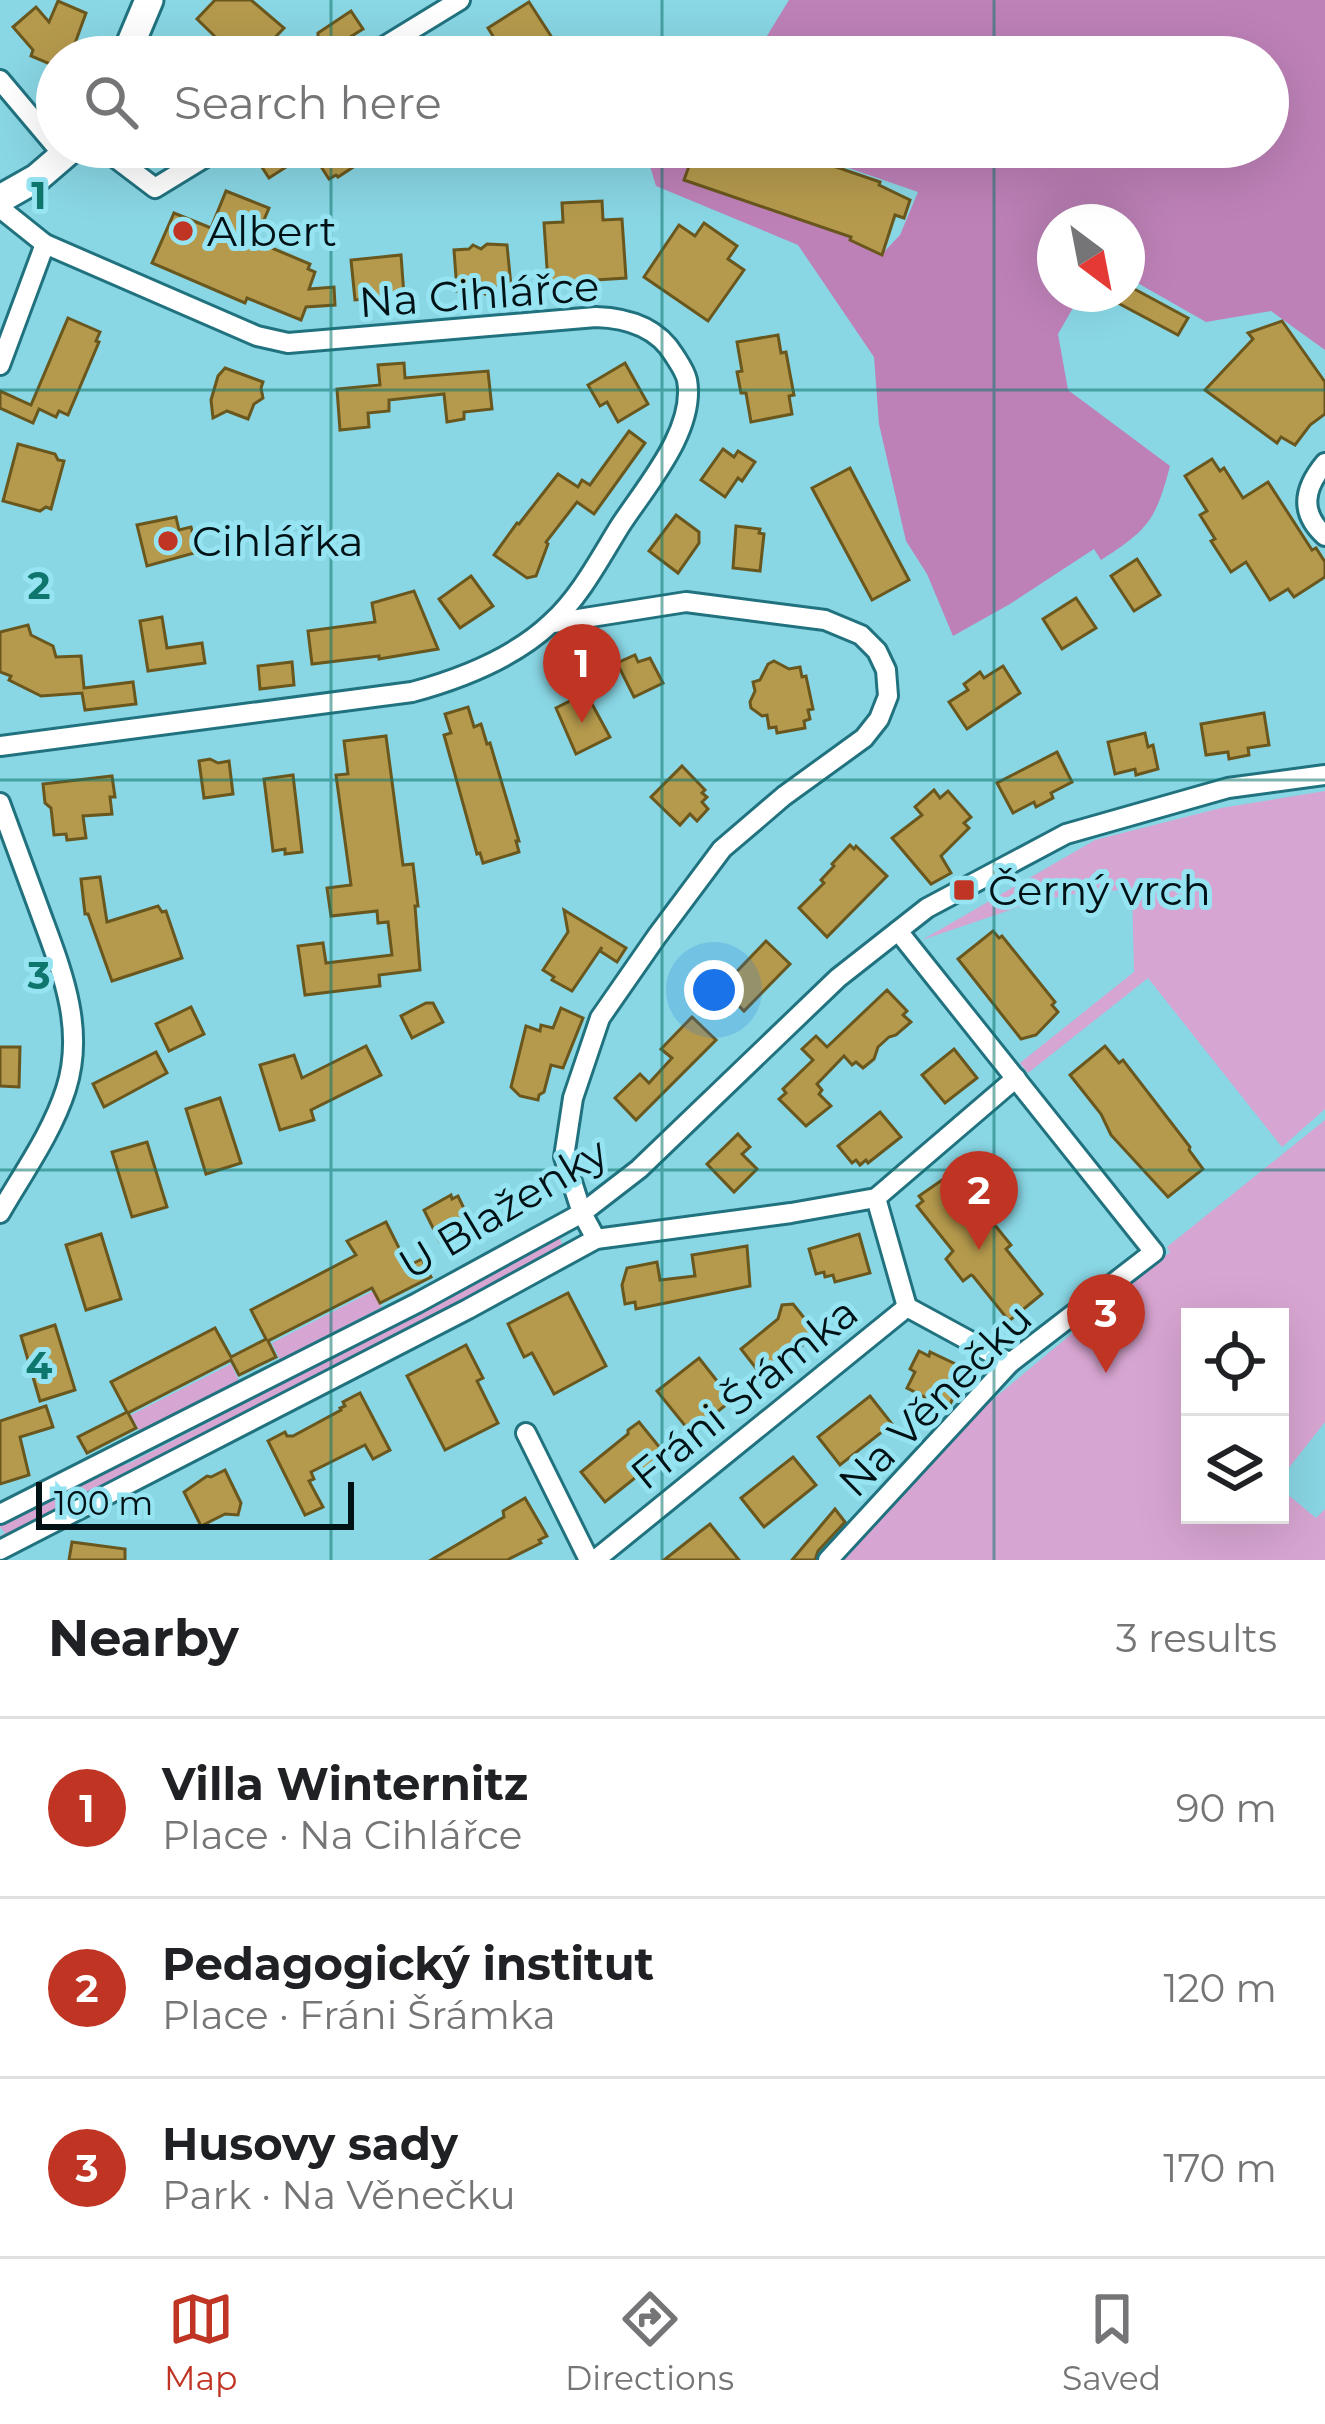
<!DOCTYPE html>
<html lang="en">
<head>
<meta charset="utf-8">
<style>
  body { margin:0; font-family:Montserrat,sans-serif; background:#f2f2f2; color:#202124 }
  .controls { position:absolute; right:36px; bottom:36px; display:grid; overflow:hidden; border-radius:0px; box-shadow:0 12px 48px #0002 }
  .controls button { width:108px; height:108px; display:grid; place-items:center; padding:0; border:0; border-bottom:3px solid #e0e0e0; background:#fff; color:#202124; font:60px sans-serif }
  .compass { position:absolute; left:1037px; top:204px; width:108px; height:108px; border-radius:50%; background:#fff; box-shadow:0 12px 48px #0002; rotate:148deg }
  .scale { position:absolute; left:36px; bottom:30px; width:318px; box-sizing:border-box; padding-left:12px; border:6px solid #001216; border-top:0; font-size:33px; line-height:42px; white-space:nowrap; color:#001216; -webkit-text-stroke:9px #96e3f1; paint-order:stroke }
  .you { position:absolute; left:714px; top:990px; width:42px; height:42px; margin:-30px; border:9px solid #fff; border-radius:50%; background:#1a73e8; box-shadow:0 0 0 18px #1a73e833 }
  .badge { display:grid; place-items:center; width:78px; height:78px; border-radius:50%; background:#c03423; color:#fff; font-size:39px; font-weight:700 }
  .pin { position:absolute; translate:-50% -99px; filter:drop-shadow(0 3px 6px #0008) }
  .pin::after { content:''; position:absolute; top:63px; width:42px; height:36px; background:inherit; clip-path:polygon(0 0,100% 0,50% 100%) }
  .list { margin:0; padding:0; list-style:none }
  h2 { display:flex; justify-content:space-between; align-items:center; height:156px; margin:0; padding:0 48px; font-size:51px }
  h2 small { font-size:39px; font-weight:400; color:#757577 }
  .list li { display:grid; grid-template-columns:78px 1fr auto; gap:36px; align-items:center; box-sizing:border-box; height:180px; padding:0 48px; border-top:3px solid #e0e0e0 }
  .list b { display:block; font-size:45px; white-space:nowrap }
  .list p { margin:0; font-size:39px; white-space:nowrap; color:#757577 }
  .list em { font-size:39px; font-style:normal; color:#757577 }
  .icon { flex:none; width:66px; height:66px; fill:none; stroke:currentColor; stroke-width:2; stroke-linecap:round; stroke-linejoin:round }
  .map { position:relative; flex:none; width:1325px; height:1560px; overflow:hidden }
  .search { position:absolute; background:#fff; box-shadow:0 12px 48px #0002; left:36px; right:36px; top:36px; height:132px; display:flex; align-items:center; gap:30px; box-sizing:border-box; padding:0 42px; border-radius:66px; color:#757577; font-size:45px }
  .sheet { height:696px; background:#fff }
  nav { display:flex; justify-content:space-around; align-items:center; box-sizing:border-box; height:168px; border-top:3px solid #e0e0e0; background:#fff; font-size:33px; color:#757577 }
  nav a { display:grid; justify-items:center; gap:6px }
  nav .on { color:#c03423 }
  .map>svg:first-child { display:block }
  .green { fill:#d7a5d1 }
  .forest { fill:#bd81b7 }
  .building { fill:#b59a4d; stroke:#6a571e; stroke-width:3 }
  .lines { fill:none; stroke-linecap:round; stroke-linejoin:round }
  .street-casing { stroke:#21727f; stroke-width:24 }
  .secondary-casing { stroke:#21727f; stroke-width:33 }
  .street { stroke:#fff; stroke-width:18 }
  .secondary { stroke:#fff; stroke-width:27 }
  .grid { fill:none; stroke:#0f766e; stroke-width:3; stroke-opacity:0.55 }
  .poi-dot { fill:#c03423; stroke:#96e3f1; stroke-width:4.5 }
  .labels { text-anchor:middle; stroke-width:10; stroke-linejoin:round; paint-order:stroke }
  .poi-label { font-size:42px; fill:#001216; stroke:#96e3f1; text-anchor:start }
  .street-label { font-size:42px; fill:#001216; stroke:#96e3f1 }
  .grid-label { font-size:39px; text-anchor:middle; font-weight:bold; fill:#0f766e; stroke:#96e3f1; stroke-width:10; stroke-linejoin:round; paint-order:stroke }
</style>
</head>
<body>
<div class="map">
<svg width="1325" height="1560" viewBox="0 0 1325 1560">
  <rect width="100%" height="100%" fill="#89d6e4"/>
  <g class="green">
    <path d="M1325,791V1109L1282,1147L1148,978L1028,1073L1020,1063L1134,972L1132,889L1074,894L1036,901L922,940L1095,840L1221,808Z"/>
    <path d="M1325,1120V1422L1280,1479V1317H1190V1515H1280V1488L1316,1518L1325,1509V1560H842L980,1410L1170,1252L1167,1247Z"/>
    <path d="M560,1238L563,1248L559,1255L0,1543V1536L5,1533L0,1527V1518L86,1474L128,1464L428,1308L434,1300L552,1239Z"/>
    <path d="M373,1291L382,1307L280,1360L272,1343Z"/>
    <path d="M231,1364L239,1381L140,1432L131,1415Z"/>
  </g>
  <path class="forest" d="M789,0H1325V350L1271,311L1206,322L1127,277V222H1055V294H1081L1058,334L1068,390L1170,466C1156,520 1148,530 1101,560L1094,549L1010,604L953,636L927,574L906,541L879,424L874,357L798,245L656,186L646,153L655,147H697L685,180L851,237L850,241L882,254L900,235L918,192L788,147H1268V57H754Z"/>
  <g class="building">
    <path d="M215,0H251L284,28L256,57H236L197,19Z"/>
    <path d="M58,1L86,13L70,57H57V67L31,56L33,50L13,27L36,7L49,22Z"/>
    <path d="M529,2L551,36L518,57H506L488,28Z"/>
    <path d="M351,11L363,29L326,52L318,40V33Z"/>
    <path d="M272,147H384L338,177L336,175L329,179L311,151L269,178L256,158Z"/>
    <path d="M696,147H778L880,182L879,185L910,200L904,218L895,215L882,255L850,240L851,237L684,180Z"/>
    <path d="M226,191L269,208L255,241L310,264L308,269L315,272L309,289L334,287L335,305L306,307L301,320L247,298L245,303L152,263L174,213L211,228Z"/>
    <path d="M602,201L603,220L622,219L626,278L548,283L544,223L563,222L562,203Z"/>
    <path d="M704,223L737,246L728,259L744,270L708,321L644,277L679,225L695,236Z"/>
    <path d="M487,244L507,245L511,286L490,288L485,294L478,289L457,291L454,250L469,249L473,245L481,249Z"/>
    <path d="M401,255L404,296L355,300L351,260Z"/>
    <path d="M1127,285L1188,318L1178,335L1101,294H1127Z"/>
    <path d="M68,318L100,332L96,341L99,342L68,415L59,411L56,417L39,409L33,423L0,408V391L31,405Z"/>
    <path d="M1282,321L1325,382V414L1310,425L1295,445L1281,437L1277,443L1205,390L1253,339L1248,333Z"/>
    <path d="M778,335L781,353L786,352L790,374L794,395L789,396L792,414L751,422L746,393H741L737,372L742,371L737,342Z"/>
    <path d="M404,363L405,378L488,371L492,409L464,412V419L447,422L444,394L389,400V411L368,413L369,427L340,430L337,389L380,385L378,365Z"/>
    <path d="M625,363L648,404L618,422L607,402L600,406L588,385Z"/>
    <path d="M225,368L263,382L261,388L263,398L254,404L248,419L227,411L213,418L211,400L218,376Z"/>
    <path d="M629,431L645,443L594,514L577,502L546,542L548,544L536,576L527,578L494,555L517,523L519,524L558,474L578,487L582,480L590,485Z"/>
    <path d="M18,444L55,454L58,460L64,461L51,509L46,507L40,511L3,501Z"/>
    <path d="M723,449L734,457L738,451L755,462L742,481L738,478L725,497L701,480Z"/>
    <path d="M1212,459L1220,471L1224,468L1243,498L1268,482L1312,550L1316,548L1325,562V577L1294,597L1288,589L1270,600L1246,562L1231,572L1211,541L1215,539L1200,515L1207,511L1185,476Z"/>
    <path d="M850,468L909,580L872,600L812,488Z"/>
    <path d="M676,515L699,532V543L678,573L649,551Z"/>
    <path d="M176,517L179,530L191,527L198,552L147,566L137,525Z"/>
    <path d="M736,526L760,529L759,533L764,534L760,571L733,568Z"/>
    <path d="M1137,559L1160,595L1134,611L1111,576Z"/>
    <path d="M471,576L493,606L460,628L439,599Z"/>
    <path d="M414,591L438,649L379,659V656L312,664L308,631L375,622L372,603Z"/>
    <path d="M1076,598L1096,628L1062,649L1043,619Z"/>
    <path d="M162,617L167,648L202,643L205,663L148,671L140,621Z"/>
    <path d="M28,625L31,635L53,646L56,657L81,656L84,688L133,682L136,704L85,710L82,693L41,696L9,680L11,676L0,672V632Z"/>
    <path d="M635,655L638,662L650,658L663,683L634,697L617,663Z"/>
    <path d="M774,661L789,669L800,667L802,677L806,676L813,709L808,710L810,719L804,721L805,728L777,733L776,727L769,728L767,715L762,716L751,708L750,702L755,691L753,682L760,680L768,664Z"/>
    <path d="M292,662L294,685L260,689L258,666Z"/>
    <path d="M1003,666L1020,693L967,729L949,702L968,690L964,684L980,672L984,678Z"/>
    <path d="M586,693L610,737L576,754L556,708Z"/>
    <path d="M468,707L474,727L481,724L487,744L490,743L519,841H516L519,852L483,863L480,853L477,854L444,735L451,733L445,714Z"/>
    <path d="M1264,713L1269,745L1248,748L1249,755L1229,759L1228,752L1206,755L1201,724Z"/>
    <path d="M1145,733L1148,747L1153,745L1158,769L1136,775L1135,769L1115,774L1108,742Z"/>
    <path d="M386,736L403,865L413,864L418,906H415L420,970L379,975L380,986L305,995L298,946L323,943L326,963L392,955L388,922L378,923L377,911L331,916L327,888L351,885L336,775L348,774L344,741Z"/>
    <path d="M1057,752L1072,782L1051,793L1053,798L1036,807L1034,802L1013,813L997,783Z"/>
    <path d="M210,759L218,763L229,761L233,794L204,798L199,761Z"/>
    <path d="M682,766L705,790L702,793L707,797L702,802L708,809L697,821L690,814L680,825L651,797Z"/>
    <path d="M293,775L302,852L285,854V849L273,851L264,779Z"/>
    <path d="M112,776L115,797H110L112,814L83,816L86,838L67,840L66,834L54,835L51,808L45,803L43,784Z"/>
    <path d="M934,790L940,798L948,791L971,817L964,823L969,828L941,856L951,873L931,884L892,838L922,815L915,807Z"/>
    <path d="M850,845L854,849L856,846L887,876L827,937L799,908L824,883L821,880L834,866L832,864Z"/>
    <path d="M100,877L107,922L158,906L162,912L166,911L182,958L112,981L88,914H85L81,879Z"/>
    <path d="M564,910L626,948L617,962L600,951L602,947L572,991L552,980L554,977L543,970L568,932Z"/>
    <path d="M993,931L999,938L1002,936L1055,1002L1052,1005L1058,1012L1036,1035L1021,1039L958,959Z"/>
    <path d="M766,941L790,964L744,1011L721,988Z"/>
    <path d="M887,990L907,1011L903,1015L911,1022L896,1035L889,1037L878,1047L874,1059L863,1068L856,1062L852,1065L844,1056L817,1084L822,1090L819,1094L831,1106L806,1126L779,1099L786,1093L783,1089L813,1060L802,1049L816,1036L827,1047Z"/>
    <path d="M426,1003H433L443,1022L412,1038L401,1016Z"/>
    <path d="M191,1007L204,1034L169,1051L156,1024Z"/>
    <path d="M561,1008L583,1018L563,1068L551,1065L544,1092L539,1095L538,1100L520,1096L511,1087L526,1026L540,1031L541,1025L553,1028Z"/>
    <path d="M692,1017L716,1040L636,1120L615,1098L640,1074L649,1083L672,1058L661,1049Z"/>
    <path d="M366,1046L381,1075L311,1110L314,1120L280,1130L260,1065L294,1055L302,1078Z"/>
    <path d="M1105,1046L1119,1063L1123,1060L1190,1147L1189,1150L1203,1169L1168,1197L1111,1135L1101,1114L1070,1075Z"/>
    <path d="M0,1047H20L19,1087L0,1086Z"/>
    <path d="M954,1049L977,1078L945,1103L922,1075Z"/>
    <path d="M156,1052L167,1073L104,1107L93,1084Z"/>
    <path d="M220,1098L241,1163L206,1174L186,1109Z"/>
    <path d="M880,1112L901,1137L868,1163L866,1160L860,1165L856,1160L852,1163L838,1146Z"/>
    <path d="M738,1134L750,1147L742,1154L757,1169L734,1192L707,1164Z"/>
    <path d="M147,1142L167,1207L132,1217L112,1152Z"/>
    <path d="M950,1179L985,1223L990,1219L1011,1245L1006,1249L1042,1294L1009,1321L973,1276L971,1275L963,1281L946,1259L953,1251L917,1206L923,1201L919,1196L942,1180L945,1184Z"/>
    <path d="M451,1195L452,1199L458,1196L472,1225L440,1242L424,1210Z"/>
    <path d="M386,1222L408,1266L422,1259L431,1277L380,1303L372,1288L268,1341L276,1357L239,1375L231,1360L128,1413L136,1428L87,1453L78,1437L127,1412L111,1382L215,1328L231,1357L266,1339L251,1310L356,1255L347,1241Z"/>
    <path d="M101,1234L121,1299L86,1310L66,1245Z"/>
    <path d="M859,1234L870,1273L835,1282L833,1275L825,1277L824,1272L816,1274L809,1249Z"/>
    <path d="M747,1246L750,1286L636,1309L635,1302L625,1304L622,1285L627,1268L657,1262L660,1280L695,1276L692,1255Z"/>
    <path d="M568,1293L606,1366L554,1394L532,1353L524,1357L508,1324Z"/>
    <path d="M793,1304L817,1334L762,1376L741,1349L778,1319L782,1305Z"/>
    <path d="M55,1325L75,1390L40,1401L21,1336Z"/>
    <path d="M466,1345L483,1378L477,1381L498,1423L445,1450L407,1376Z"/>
    <path d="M919,1351L929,1356L930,1352L966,1369L948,1409L907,1388L915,1372L910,1369Z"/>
    <path d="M699,1358L732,1400L691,1433L657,1391Z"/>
    <path d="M360,1393L390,1450L373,1459L365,1445L311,1472L314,1479L309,1481L323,1507L305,1515L268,1441L285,1432L287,1436H293L341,1410L340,1408L345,1406L343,1402Z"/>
    <path d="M870,1396L892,1424L840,1465L818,1437Z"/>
    <path d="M46,1406L53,1427L20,1437L29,1475L0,1484V1421Z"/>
    <path d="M639,1422L665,1454L605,1502L581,1472L628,1434V1430Z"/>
    <path d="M793,1457L816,1485L764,1527L741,1498Z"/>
    <path d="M225,1470L241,1503L238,1515L225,1514L201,1526L184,1492L207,1476L211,1477Z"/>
    <path d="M525,1498L547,1536L539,1540L541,1543L507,1560H431L504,1517L503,1511Z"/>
    <path d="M835,1509L845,1522L818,1551L815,1560H792Z"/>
    <path d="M710,1524L739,1560H664L697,1534Z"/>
    <path d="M72,1542L125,1549V1560H69Z"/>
  </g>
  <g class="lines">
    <g class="street-casing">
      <g id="street">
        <path d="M367,57L460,0"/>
        <path d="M0,80L64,156"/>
        <path d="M101,147L155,188L222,147"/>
        <path d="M0,208L45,244L257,336L288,343L596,317C628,318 657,327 674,355C679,363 685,371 687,380C696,430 646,486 620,526C600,558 580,597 551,623C514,658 460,679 412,692L0,746"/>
        <path d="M0,365L45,244"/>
        <path d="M1325,463C1304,488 1299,512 1325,536"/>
        <path d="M553,623L686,602L825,620L861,635L877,651L886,670L888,696L879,719L864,738L784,796L722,849L657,936L600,1018L573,1098L564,1157L582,1213L596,1239"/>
        <path d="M0,803C13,838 26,874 39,909C60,967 86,1026 66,1089C52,1133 23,1173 0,1213"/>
        <path d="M876,1198L907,1307"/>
        <path d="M907,1307L1010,1363"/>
        <path d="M526,1433L589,1560"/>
        <path d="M0,1514L417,1303L582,1213L639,1169L838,978L927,908L1066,834L1228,788L1325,775"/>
        <path d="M0,1550L468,1309L596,1239L791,1213L876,1198L1016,1078"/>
        <path d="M595,1560L907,1307"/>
        <path d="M828,1560L1010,1363L1154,1252L898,931"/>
      </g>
    </g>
    <g class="secondary-casing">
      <g id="secondary">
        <path d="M125,57L149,0"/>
        <path d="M0,199L37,178L73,147"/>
      </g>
    </g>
    <use href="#street" class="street"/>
    <use href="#secondary" class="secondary"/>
  </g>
  <path class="grid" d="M331,0V57M662,0V57M994,0V57M331,147V1560M662,147V1560M994,147V1560M0,390H1325M0,780H1325M0,1170H1325"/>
  <g class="poi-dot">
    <circle cx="183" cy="231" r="12"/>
    <circle cx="168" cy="541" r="12"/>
    <rect x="952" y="878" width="24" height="24" rx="6"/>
  </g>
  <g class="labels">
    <g class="poi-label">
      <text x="207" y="246">Albert</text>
      <text x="192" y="556">Cihlářka</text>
      <text x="988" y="905">Černý vrch</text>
    </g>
    <g class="street-label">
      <text transform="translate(479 294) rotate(-4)" y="15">Na Cihlářce</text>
      <text transform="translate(503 1208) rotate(-31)" y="15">U Blaženky</text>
      <text transform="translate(744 1393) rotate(-39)" y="15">Fráni Šrámka</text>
      <text transform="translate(935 1400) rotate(-45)" y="15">Na Věnečku</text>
    </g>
  </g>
  <g class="grid-label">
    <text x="39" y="209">1</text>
    <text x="39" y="599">2</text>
    <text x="39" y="989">3</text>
    <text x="39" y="1379">4</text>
  </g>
</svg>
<div class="controls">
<button><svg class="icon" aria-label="locate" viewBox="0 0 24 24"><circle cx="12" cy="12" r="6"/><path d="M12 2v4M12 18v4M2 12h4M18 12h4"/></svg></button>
<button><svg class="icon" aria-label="layers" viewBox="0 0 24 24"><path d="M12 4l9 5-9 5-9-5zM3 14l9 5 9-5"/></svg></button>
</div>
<svg class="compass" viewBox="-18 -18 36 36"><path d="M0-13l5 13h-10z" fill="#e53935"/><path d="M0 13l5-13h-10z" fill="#757577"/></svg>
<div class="scale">100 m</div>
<div class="you"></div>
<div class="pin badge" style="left:582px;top:723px">1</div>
<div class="pin badge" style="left:979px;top:1250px">2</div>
<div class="pin badge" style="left:1106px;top:1373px">3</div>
<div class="search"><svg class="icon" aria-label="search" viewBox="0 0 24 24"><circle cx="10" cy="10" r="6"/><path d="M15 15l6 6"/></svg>Search here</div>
</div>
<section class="sheet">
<h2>Nearby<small>3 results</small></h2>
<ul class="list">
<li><span class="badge">1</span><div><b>Villa Winternitz</b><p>Place · Na Cihlářce</p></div><em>90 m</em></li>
<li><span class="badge">2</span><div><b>Pedagogický institut</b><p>Place · Fráni Šrámka</p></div><em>120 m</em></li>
<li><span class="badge">3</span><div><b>Husovy sady</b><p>Park · Na Věnečku</p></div><em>170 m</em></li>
</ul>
</section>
<nav>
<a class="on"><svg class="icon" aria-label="map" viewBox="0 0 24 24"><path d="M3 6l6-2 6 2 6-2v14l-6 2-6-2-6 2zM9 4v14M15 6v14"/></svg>Map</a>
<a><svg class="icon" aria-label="directions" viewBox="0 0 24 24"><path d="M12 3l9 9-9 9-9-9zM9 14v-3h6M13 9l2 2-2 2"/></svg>Directions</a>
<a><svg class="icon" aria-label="saved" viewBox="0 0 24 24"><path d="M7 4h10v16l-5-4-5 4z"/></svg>Saved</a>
</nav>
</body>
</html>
